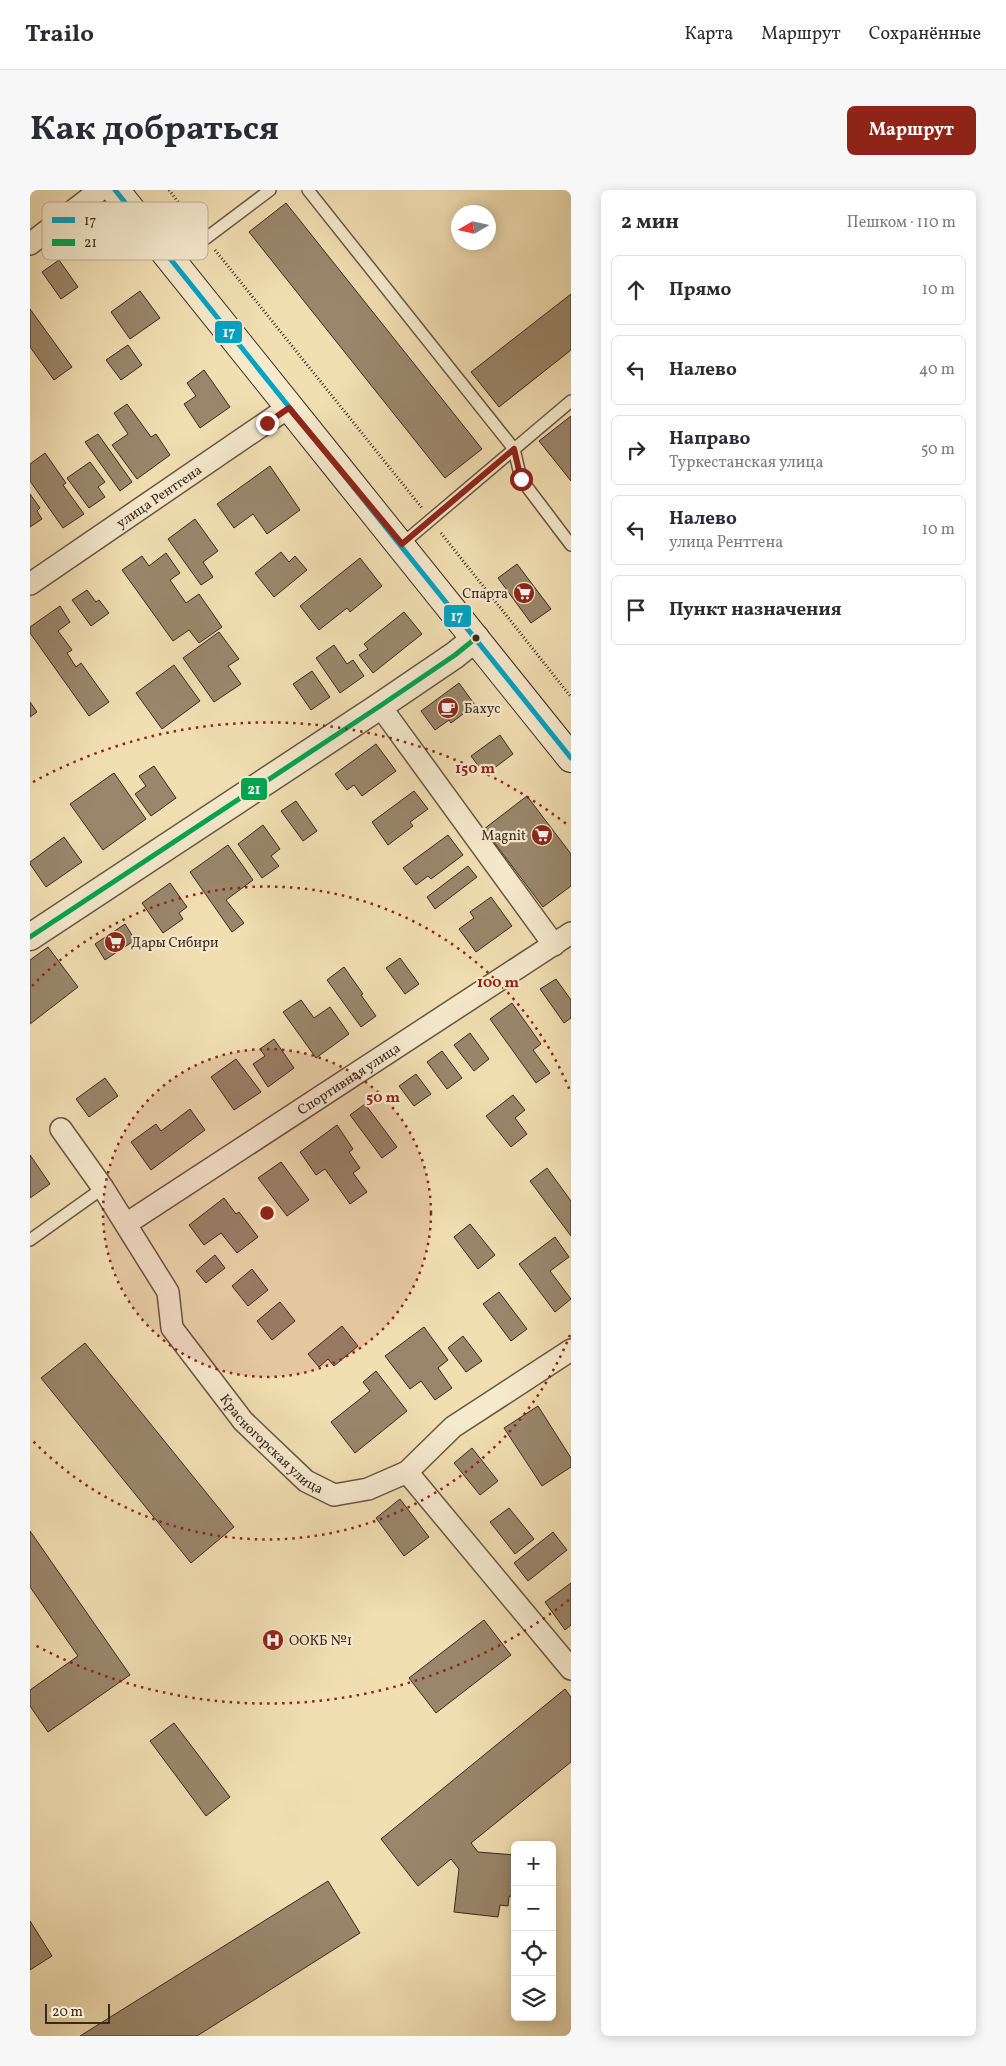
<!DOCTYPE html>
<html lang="ru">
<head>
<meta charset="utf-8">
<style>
  body { margin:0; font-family:Vollkorn,serif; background:#f7f7f7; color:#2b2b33 }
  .controls { position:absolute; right:15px; bottom:15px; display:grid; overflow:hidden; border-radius:8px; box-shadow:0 2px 12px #0003 }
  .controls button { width:45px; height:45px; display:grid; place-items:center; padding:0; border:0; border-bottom:1px solid #e1e1e2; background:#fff; color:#2b2b33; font:25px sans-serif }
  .compass { position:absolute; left:421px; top:15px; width:45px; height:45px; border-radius:50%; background:#fff; box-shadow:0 2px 12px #0003; rotate:261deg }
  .scale { position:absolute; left:15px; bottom:12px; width:65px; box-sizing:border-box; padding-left:5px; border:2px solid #3b281f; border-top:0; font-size:14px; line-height:18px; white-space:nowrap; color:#3b281f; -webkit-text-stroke:4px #f6eacd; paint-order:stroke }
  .stop { position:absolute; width:15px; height:15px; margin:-11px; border:4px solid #8f2418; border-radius:50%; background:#fff }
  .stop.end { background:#8f2418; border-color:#fff; box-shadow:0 1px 5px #0008 }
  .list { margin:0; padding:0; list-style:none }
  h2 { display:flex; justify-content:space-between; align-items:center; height:65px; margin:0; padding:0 20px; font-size:21px }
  h2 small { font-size:16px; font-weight:400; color:#7c7c81 }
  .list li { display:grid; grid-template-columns:32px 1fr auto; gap:15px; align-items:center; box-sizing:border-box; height:70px; margin:0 10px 10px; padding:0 10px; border:1px solid #e1e1e2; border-radius:8px }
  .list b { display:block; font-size:19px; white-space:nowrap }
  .list p { margin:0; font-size:16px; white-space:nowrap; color:#7c7c81 }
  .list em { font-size:16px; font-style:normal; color:#7c7c81 }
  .icon { flex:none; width:28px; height:28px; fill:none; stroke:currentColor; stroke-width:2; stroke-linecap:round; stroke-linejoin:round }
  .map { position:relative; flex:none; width:541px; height:1846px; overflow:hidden; border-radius:8px }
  header { display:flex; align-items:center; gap:30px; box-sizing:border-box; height:70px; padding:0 25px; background:#fff; border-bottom:1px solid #e1e1e2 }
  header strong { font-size:24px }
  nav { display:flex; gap:28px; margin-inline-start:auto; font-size:18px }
  .intro { display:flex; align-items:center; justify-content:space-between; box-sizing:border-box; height:120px; padding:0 30px }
  h1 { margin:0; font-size:35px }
  .button { padding:12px 22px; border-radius:8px; background:#8f2418; color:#fff; font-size:18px; font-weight:700 }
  main { display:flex; gap:30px; padding:0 30px }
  aside { flex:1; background:#fff; border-radius:8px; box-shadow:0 2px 12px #0003 }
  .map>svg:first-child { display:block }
  .building { fill:#9a876b; stroke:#3b281f }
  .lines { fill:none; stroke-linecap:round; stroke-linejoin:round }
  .service-casing { stroke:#685644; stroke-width:14 }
  .minor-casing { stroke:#685644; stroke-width:24 }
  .tertiary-casing { stroke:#685644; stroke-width:29 }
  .secondary-casing { stroke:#3b281f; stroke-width:30 }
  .path { stroke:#3b281f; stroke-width:3; stroke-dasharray:1 2.5; stroke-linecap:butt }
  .service { stroke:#f6eacd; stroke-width:11 }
  .minor { stroke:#f6eacd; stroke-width:21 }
  .tertiary { stroke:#f6eacd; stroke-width:26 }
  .secondary { stroke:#f6eacd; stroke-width:28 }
  .bus-1-casing { stroke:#f6eacd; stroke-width:9 }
  .bus-2-casing { stroke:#f6eacd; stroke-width:9 }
  .bus-1 { stroke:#03a3c5; stroke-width:5 }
  .bus-2 { stroke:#00a651; stroke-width:5 }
  .route { stroke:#8f2418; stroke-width:6 }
  .ring { fill:none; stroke:#8f2418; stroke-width:2.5; stroke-dasharray:2.5 5 }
  .bus-dot { fill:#3b281f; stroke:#f6eacd; stroke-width:2 }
  .labels { text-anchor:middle; stroke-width:4.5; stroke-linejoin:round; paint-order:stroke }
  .street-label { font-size:14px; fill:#3b281f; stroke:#f6eacd }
  .poi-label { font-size:14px; fill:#3b281f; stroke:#f6eacd; text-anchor:start }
  .key { fill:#f6eacd; stroke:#beb099; stroke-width:1 }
  .key-label { font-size:14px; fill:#3b281f }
  .centre { fill:#8f2418; stroke:#f6eacd; stroke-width:2.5 }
  .ring-label { font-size:15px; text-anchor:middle; font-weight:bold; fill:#8f2418; stroke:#f6eacd; stroke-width:4.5; stroke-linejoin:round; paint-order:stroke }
  .line-badge { stroke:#f6eacd; stroke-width:2 }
  .badge-label { font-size:14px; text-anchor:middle; font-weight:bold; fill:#fff }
</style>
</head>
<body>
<header>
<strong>Trailo</strong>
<nav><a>Карта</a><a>Маршрут</a><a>Сохранённые</a></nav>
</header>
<div class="intro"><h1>Как добраться</h1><a class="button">Маршрут</a></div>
<main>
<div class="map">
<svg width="541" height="1846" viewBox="0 0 541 1846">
  <rect width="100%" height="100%" fill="#f1dfb2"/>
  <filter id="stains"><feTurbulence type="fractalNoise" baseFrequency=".004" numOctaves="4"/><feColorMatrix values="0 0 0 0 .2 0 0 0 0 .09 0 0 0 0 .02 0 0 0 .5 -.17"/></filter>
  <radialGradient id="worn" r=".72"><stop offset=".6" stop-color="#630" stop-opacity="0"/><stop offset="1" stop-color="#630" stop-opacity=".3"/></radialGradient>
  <g class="building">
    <path d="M256,13L452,259L415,288L219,42Z"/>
    <path d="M29,70L48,97L31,109L12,82Z"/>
    <path d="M110,101L130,128L100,149L81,122Z"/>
    <path d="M541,104V160L469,217L441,182Z"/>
    <path d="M0,119L42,177L24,190L0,157Z"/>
    <path d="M98,155L112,175L91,190L76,170Z"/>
    <path d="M174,180L200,217L170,238L154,214L166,206L157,193Z"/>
    <path d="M97,214L121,247L126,244L140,265L107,289L82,255L98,244L84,223Z"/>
    <path d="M541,226V291L509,251Z"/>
    <path d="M68,244L102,292L90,301L55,252Z"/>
    <path d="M15,263L36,293L33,295L54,324L33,338L0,291V274Z"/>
    <path d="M60,272L75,292L68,297L75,307L59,318L37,288Z"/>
    <path d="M240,276L270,320L237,344L223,324L204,338L187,314Z"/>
    <path d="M0,304L10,318L7,321L12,329L0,337Z"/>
    <path d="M165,329L188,361L173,372L183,387L171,395L138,349Z"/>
    <path d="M251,362L259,372L265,366L277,380L244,407L225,383Z"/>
    <path d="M136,363L150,383L140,390L156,413L169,404L192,437L169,453L159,440L143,451L92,380L112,366L119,376Z"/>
    <path d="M330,368L352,396L320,422L317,418L289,440L270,416Z"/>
    <path d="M487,374L521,419L501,433L468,388Z"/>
    <path d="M57,400L66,412L69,410L79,423L61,436L42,410Z"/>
    <path d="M30,416L40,432L28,441L42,460L37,463L46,477L51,473L79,512L59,526L0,443V437Z"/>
    <path d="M374,422L392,444L343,483L329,465L338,459L334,454Z"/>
    <path d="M189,442L209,469L198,476L211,494L184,512L153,468Z"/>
    <path d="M304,455L317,474L323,470L334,486L310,503L286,468Z"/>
    <path d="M144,475L170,511L132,539L106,503Z"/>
    <path d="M282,481L300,507L281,520L263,494Z"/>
    <path d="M429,493L445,515L421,533L419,530L405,540L391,521Z"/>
    <path d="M0,512L7,522L0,527Z"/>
    <path d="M470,545L483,564L455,585L441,566Z"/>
    <path d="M346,554L366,581L332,606L324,595L317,600L305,584Z"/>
    <path d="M124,576L146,608L121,626L105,604L116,596L109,586Z"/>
    <path d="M84,583L116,629L73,660L40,614Z"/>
    <path d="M384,601L398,619L380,632L383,636L358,655L342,632Z"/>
    <path d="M497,606L541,664V696L513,717L454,639Z"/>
    <path d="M266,611L287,641L273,651L251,621Z"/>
    <path d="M233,635L250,659L241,666L249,676L232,688L208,654Z"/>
    <path d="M418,645L433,665L401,689L398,686L386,695L373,678Z"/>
    <path d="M34,647L52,672L16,697L0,674V672Z"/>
    <path d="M198,655L223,690L196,710L214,733L202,742L160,682Z"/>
    <path d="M438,676L447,687L405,719L397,707Z"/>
    <path d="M140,693L157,717L149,723L153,729L133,743L112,713Z"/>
    <path d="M461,707L482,736L446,762L429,739L444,728L440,722Z"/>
    <path d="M95,734L105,750L75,770L65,754Z"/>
    <path d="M18,757L48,797L0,834V770Z"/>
    <path d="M370,768L389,794L375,804L356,778Z"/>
    <path d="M314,777L333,804L331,805L346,826L331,837L297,790Z"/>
    <path d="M526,789L541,810V828L534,833L510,799Z"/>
    <path d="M271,810L284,828L300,817L319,844L286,868L253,822Z"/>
    <path d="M482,813L511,854L503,860L520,883L506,893L460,829Z"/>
    <path d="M440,843L459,869L444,881L424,855Z"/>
    <path d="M244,849L264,878L238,897L223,874L235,866L230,859Z"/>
    <path d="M412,861L432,888L417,899L397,872Z"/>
    <path d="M206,869L231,902L204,920L181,887Z"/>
    <path d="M386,884L401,904L384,916L369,896Z"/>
    <path d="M75,888L88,906L59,927L46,909Z"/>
    <path d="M483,905L495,920L485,928L497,944L481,957L456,926Z"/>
    <path d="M335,914L367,957L352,968L320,925Z"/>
    <path d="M160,919L175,940L121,980L101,952L126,934L131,941Z"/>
    <path d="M307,935L323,959L319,962L330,978L323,983L337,1002L320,1014L295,979L286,985L270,962Z"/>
    <path d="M0,965L20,994L0,1008Z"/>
    <path d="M251,972L279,1010L257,1026L228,988Z"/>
    <path d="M517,978L541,1011V1046L500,991Z"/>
    <path d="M194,1008L206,1024L209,1022L228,1047L207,1063L191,1043L174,1055L159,1035Z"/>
    <path d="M440,1034L465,1065L448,1079L424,1047Z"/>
    <path d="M525,1047L539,1067L520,1081L541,1109L525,1122L489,1074Z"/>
    <path d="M185,1065L195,1078L176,1093L166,1081Z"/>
    <path d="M222,1079L238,1100L218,1116L202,1096Z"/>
    <path d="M469,1102L497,1139L481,1151L453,1114Z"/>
    <path d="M250,1112L265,1131L242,1150L227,1131Z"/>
    <path d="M312,1136L328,1156L304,1176L298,1169L289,1177L278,1164Z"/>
    <path d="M394,1137L418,1170L408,1178L422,1198L405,1210L391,1191L380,1199L355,1166Z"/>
    <path d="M433,1146L452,1171L436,1182L418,1158Z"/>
    <path d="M55,1153L204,1337L161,1373L11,1188Z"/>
    <path d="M346,1181L377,1221L325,1263L301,1232L340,1201L333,1192Z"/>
    <path d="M508,1216L541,1268V1277L512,1296L474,1238Z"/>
    <path d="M442,1258L468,1291L450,1305L424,1273Z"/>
    <path d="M370,1309L399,1347L374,1366L346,1328Z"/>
    <path d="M479,1318L504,1349L485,1364L460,1332Z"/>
    <path d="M0,1341L100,1485L18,1542L0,1516V1500L48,1466L0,1397Z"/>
    <path d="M523,1342L537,1360L498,1391L484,1373Z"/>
    <path d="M541,1393V1435L535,1440L515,1412Z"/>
    <path d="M454,1430L481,1465L406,1523L379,1488Z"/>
    <path d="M535,1499L541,1507V1572L441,1653L448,1662L485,1665V1707L479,1706L478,1716L470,1715L468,1727L424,1722L429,1679L421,1669L388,1696L351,1649Z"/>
    <path d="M144,1533L200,1607L176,1626L120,1551Z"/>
    <path d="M298,1691L330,1743L167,1846H50Z"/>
    <path d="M0,1731L22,1766L0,1780Z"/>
  </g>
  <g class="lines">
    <g class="service-casing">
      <g id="service">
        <path d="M278,0L484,259L491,289L541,355"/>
        <path d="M143,73L240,0"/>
        <path d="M372,354L541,211"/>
        <path d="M0,1050L73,998"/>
      </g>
    </g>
    <g class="minor-casing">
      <g id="minor">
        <path d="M0,54L70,0"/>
        <path id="s1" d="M0,394L259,217"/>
        <path d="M350,516L524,755"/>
        <path id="s2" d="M31,939L73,998L138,1102L142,1138L213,1231L276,1291L304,1305L338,1299L377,1282L541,1479"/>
        <path id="s3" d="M96,1034L541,743"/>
        <path d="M377,1282L423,1237L541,1160"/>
      </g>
    </g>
    <g class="tertiary-casing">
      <path id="tertiary" d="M0,747L350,516L425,465L446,448"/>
    </g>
    <g class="secondary-casing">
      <path id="secondary" d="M85,0C236,190 390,378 541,568"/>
    </g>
    <g class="path">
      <path d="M139,0L166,35"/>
      <path d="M185,60L392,318"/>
      <path d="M411,343L541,507"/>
    </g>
    <use href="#service" class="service"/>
    <use href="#minor" class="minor"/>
    <use href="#tertiary" class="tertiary"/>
    <use href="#secondary" class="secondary"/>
    <g class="bus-1-casing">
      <path id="bus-1" d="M85,0C236,190 390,378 541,568"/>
    </g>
    <g class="bus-2-casing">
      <path id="bus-2" d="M0,747L350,516L425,465L446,448"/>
    </g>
    <use href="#bus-1" class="bus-1"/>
    <use href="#bus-2" class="bus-2"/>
  </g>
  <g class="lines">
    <path class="route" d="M237,233L259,218L372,354L484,259L491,289"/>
  </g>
  <circle cx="237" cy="1023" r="164" fill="#8f2418" fill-opacity=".12"/>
  <g class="ring">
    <circle cx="237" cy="1023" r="164"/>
    <path d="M540 1145A327 327 0 0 1 2 1250M2 796A327 327 0 0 1 540 901"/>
    <path d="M539 1410A491 491 0 0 1 3 1454M3 592A491 491 0 0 1 539 636"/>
  </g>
  <defs>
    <g id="supermarket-disc" transform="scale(1.125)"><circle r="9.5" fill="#8f2418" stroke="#f6eacd"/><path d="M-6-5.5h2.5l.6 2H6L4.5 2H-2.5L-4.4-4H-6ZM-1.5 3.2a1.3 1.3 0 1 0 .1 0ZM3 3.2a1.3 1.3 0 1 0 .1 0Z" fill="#fff"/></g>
    <g id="cafe-disc" transform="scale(1.125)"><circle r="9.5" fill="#8f2418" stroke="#f6eacd"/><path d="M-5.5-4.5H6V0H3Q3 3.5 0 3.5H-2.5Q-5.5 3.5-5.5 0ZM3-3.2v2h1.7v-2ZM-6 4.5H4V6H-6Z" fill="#fff"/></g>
    <g id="hospital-disc" transform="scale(1.125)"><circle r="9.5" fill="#8f2418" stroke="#f6eacd"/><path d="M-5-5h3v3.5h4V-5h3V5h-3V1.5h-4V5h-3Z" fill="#fff"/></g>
  </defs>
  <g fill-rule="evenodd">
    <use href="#supermarket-disc" x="494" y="403"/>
    <use href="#cafe-disc" x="418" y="518"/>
    <use href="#supermarket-disc" x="512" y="645"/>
    <use href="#supermarket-disc" x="85" y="752"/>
    <use href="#hospital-disc" x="243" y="1450"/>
  </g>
  <circle class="bus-dot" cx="446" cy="448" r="4.5"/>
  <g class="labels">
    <g class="street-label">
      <text dy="5" stroke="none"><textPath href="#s1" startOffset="156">улица Рентгена</textPath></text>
      <text dy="5" stroke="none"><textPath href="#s3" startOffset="266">Спортивная улица</textPath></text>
      <text dy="5" stroke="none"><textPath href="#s2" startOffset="385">Красногорская улица</textPath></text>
    </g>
    <g class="poi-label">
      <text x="478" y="408" text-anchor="end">Спарта</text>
      <text x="434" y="523">Бахус</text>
      <text x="496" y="650" text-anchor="end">Magnit</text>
      <text x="101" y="757">Дары Сибири</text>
      <text x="259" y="1455">ООКБ №1</text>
    </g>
  </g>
  <rect x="12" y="12" width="166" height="58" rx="8" class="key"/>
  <rect x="22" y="27" width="23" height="6" fill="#03a3c5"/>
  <rect x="22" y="49" width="23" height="7" fill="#00a651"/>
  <g class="key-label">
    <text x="54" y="35">17</text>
    <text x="54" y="57">21</text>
  </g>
  <circle cx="237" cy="1023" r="8" class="centre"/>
  <g class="ring-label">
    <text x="445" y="583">150 m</text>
    <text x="468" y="797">100 m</text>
    <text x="353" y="912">50 m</text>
  </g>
  <g class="line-badge">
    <rect x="184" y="130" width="29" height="24" rx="5" fill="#03a3c5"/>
    <rect x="413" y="414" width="29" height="24" rx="5" fill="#03a3c5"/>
    <rect x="210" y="587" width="28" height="24" rx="5" fill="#00a651"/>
  </g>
  <g class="badge-label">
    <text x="199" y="147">17</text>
    <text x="427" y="431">17</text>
    <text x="224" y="604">21</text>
  </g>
  <rect width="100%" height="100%" filter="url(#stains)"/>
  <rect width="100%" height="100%" fill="url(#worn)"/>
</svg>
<div class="controls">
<button>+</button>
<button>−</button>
<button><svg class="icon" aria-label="locate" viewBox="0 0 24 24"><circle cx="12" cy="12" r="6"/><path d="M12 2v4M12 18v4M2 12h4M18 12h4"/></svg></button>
<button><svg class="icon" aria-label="layers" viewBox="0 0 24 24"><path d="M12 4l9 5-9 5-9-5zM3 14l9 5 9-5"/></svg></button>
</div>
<svg class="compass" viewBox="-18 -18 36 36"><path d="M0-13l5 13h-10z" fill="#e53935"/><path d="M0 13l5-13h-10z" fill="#7c7c81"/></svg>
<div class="scale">20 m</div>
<div class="stop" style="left:491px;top:289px"></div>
<div class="stop end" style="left:237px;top:233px"></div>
</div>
<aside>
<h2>2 мин<small>Пешком · 110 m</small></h2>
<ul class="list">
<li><svg class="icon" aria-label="ahead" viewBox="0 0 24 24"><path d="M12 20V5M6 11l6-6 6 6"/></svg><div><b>Прямо</b></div><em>10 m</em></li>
<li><svg class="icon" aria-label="left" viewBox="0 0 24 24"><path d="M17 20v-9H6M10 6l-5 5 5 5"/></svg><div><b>Налево</b></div><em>40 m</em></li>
<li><svg class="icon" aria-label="right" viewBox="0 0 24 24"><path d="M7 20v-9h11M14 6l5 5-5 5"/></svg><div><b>Направо</b><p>Туркестанская улица</p></div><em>50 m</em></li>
<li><svg class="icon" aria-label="left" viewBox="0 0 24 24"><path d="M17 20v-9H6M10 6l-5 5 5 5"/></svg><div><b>Налево</b><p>улица Рентгена</p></div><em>10 m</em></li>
<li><svg class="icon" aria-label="arrive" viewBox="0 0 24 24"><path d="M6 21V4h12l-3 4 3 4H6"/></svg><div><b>Пункт назначения</b></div></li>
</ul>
</aside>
</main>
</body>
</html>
